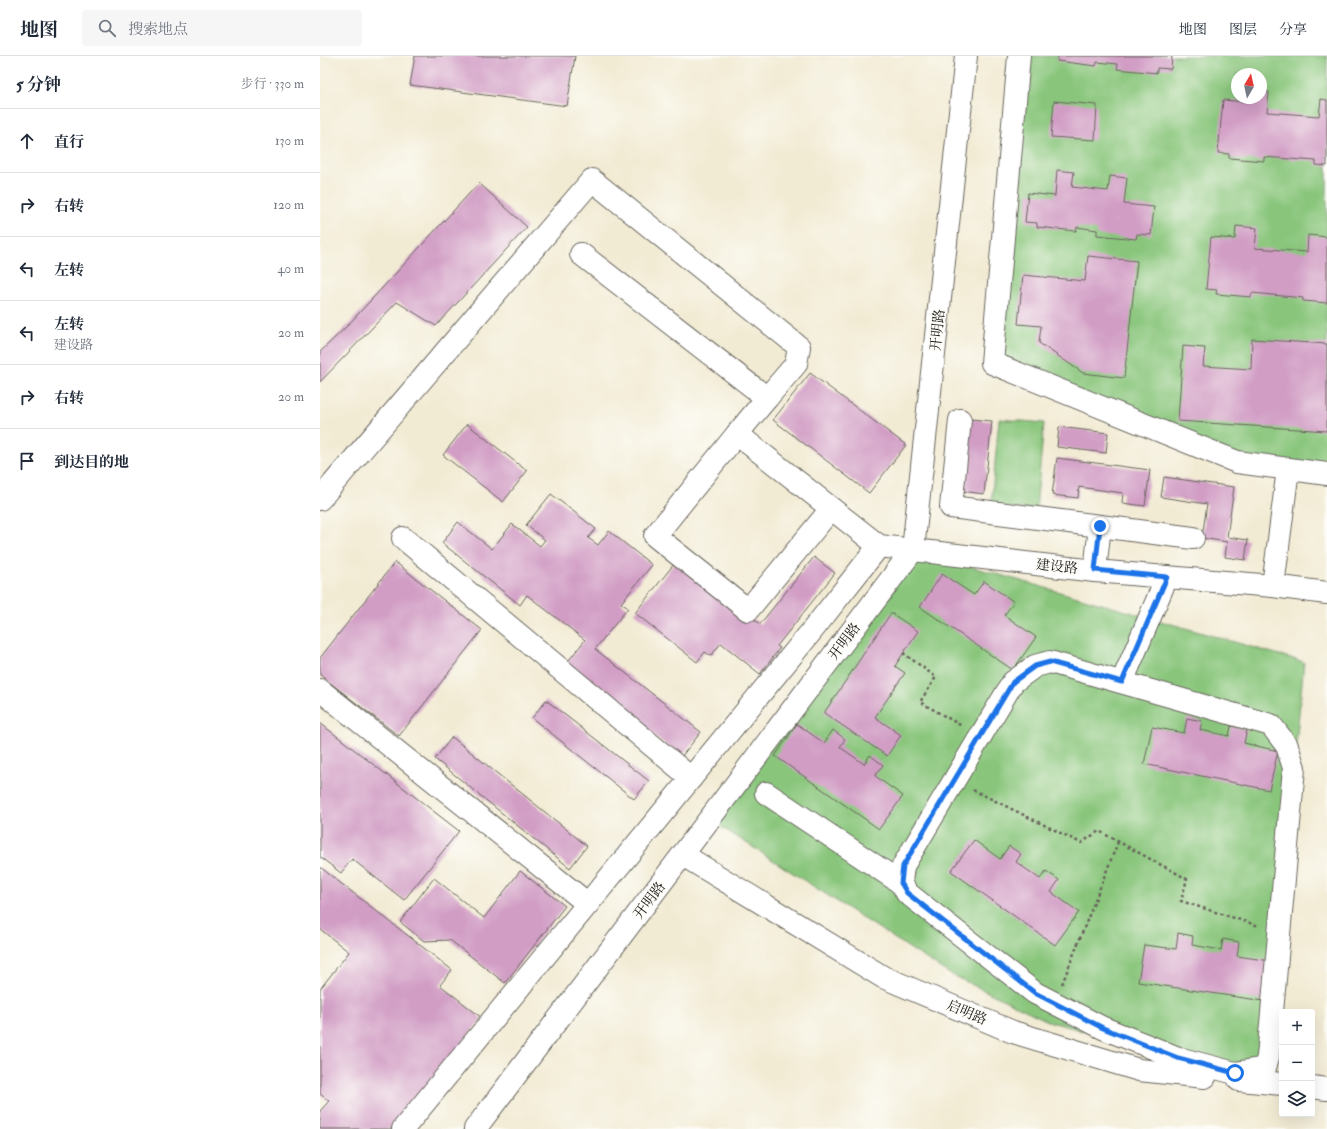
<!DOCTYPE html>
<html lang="zh">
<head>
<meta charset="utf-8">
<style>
  body { margin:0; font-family:"IM FELL Double Pica","Noto Serif SC",serif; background:#f6f6f7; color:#1f2937 }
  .controls { position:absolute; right:12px; bottom:12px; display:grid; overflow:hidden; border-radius:4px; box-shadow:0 4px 16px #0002 }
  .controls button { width:36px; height:36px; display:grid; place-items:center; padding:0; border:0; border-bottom:1px solid #e0e1e3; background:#fff; color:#1f2937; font:20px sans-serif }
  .compass { position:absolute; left:911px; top:12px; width:36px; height:36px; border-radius:50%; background:#fff; box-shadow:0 4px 16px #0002; rotate:9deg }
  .stop { position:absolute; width:12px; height:12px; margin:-9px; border:3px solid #1a73e8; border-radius:50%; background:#fff }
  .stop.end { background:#1a73e8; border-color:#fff; box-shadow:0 1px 4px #0008 }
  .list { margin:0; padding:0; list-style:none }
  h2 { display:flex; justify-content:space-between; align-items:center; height:52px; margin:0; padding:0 16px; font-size:17px }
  h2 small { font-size:13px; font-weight:400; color:#747a83 }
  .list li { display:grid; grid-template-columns:26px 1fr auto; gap:12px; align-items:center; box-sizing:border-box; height:64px; padding:0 16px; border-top:1px solid #e0e1e3 }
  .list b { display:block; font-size:15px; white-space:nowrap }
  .list p { margin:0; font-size:13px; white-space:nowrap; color:#747a83 }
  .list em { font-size:13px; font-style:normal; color:#747a83 }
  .icon { flex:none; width:22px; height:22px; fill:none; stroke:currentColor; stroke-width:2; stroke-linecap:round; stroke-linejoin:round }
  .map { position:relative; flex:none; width:1007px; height:1073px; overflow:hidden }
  header { display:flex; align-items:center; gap:24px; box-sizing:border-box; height:56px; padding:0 20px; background:#fff; border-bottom:1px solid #e0e1e3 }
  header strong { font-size:19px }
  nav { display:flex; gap:22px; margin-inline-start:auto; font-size:14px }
  .search { width:280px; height:36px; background:#f6f6f7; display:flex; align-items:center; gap:10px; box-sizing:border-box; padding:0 14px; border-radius:4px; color:#747a83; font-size:15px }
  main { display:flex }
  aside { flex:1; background:#fff }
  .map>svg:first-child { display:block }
  .green { fill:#89c67c; stroke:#52714c; fill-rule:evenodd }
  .building { fill:#d19dc5 }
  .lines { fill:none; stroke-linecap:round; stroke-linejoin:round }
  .minor-casing { stroke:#67645c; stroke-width:24 }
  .path { stroke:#67645c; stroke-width:2.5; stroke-dasharray:3 3; stroke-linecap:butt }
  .minor { stroke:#fff; stroke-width:22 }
  .route { stroke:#1a73e8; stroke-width:5 }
  .labels { text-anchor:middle; stroke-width:3.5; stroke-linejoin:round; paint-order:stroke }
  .street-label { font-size:14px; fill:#1c1c1c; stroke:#fdfcf7 }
</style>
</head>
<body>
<header>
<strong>地图</strong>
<div class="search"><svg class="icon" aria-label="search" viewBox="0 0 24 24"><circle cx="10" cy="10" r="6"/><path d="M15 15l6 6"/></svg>搜索地点</div>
<nav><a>地图</a><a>图层</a><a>分享</a></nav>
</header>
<main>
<aside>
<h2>5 分钟<small>步行 · 330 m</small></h2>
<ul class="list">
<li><svg class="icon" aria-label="ahead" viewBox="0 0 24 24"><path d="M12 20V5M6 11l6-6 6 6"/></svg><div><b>直行</b></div><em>130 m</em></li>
<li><svg class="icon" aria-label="right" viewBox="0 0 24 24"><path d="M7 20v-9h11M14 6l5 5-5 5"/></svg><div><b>右转</b></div><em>120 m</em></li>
<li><svg class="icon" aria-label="left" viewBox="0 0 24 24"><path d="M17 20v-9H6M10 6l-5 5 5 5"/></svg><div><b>左转</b></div><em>40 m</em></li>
<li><svg class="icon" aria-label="left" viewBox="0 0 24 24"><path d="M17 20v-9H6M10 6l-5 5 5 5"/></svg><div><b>左转</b><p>建设路</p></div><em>20 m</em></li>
<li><svg class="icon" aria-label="right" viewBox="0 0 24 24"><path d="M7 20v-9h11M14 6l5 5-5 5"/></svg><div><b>右转</b></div><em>20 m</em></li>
<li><svg class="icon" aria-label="arrive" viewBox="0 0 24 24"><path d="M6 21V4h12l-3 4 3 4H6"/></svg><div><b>到达目的地</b></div></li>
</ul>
</aside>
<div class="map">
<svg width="1007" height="1073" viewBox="0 0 1007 1073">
  <rect width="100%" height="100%" fill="#fdfcf7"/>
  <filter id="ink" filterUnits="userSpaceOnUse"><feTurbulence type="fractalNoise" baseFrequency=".025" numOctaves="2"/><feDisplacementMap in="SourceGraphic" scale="8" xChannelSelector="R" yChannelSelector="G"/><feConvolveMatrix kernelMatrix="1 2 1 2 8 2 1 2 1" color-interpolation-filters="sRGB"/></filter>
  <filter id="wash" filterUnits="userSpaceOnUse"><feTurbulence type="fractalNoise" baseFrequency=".012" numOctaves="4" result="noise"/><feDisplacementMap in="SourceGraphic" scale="16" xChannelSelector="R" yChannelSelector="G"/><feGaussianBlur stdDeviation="0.9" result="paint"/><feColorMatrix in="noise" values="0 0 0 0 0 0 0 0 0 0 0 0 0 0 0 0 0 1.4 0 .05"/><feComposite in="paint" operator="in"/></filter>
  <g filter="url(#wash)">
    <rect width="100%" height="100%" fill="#f2ebd4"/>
    <g class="green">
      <path d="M699,0H1007V418L917,406L672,307ZM917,18H941V42H917Z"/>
      <path d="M679,363L724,367L716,454L671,450Z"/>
      <path d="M593,494L984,606L945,1012L858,1002L728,965L628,917L389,763Z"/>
    </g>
    <g id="blocks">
      <g class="building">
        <path d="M95,0H255L247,50L90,29Z"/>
        <path d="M738,0H852L851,13L837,12V17L797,13L798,8L777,6L776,10L737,5Z"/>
        <path d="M941,35L949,36L947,56L999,60L1001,43L1007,44V110L996,109V105L944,101V105L909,102V98L898,97L903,44L927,46L928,42H941Z"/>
        <path d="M734,45L777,49L775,84L731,81Z"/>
        <path d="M737,114L754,116L752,131L788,135L790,120L807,122L804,148L834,151L831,179L817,178L816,183L777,179V174L757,171L756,175L717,171V167L705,166L708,137L735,140Z"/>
        <path d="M159,127L207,171L116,270L77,246L0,326V296L27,270Z"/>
        <path d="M916,170L937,172L935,192L987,196L988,179L1007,181V247L983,245V242L932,237L931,241L896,238L897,234L886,233L891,181L915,183Z"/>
        <path d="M768,200L817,205L804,322L763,317L719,287L721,270L698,268L703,219L765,225Z"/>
        <path d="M932,283L1007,288V375L858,365L863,290L885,292L883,310L931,313Z"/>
        <path d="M490,317L586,389L549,437L453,364Z"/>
        <path d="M650,363L672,365L664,438L642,435Z"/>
        <path d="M147,368L207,415L183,446L123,399Z"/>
        <path d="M739,371L788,377L786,397L737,391Z"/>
        <path d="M737,402L830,414L825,450L802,447L803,437L759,431L758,442L732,439Z"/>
        <path d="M844,421L914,431L907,481L928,484L925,504L905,501L907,486L882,482L887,448L841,441Z"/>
        <path d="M231,438L276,473L268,482L278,489L289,475L332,509L301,547L308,552L275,593L381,676L361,701L245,609L265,584L207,539L200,549L122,487L138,466L172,493L192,468L220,490L225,484L206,469Z"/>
        <path d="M494,501L515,517L457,590L460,592L440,618L401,587L391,600L385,596L377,606L315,557L358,503L440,568Z"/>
        <path d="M75,506L162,574L79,680L0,619V602Z"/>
        <path d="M622,518L654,539L664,525L694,546L684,559L716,581L693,614L600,551Z"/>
        <path d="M571,557L598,575L575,610L585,617L555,661L581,679L567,700L504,657Z"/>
        <path d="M226,644L329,725L314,743L212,662Z"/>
        <path d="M867,662L882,665L880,674L909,680L911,670L927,673L924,687L958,695L949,734L824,708L832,671L864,677Z"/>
        <path d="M0,667L139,775L84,844L32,803L21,817L0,801Z"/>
        <path d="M477,668L504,687L513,674L525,683L520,691L544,708L550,699L563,709L555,720L583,740L559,773L455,700Z"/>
        <path d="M132,681L267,790L250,812L115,703Z"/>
        <path d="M654,784L680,803L689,790L701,798L696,806L720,823L726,815L739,824L731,836L759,856L735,889L631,815Z"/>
        <path d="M0,811L132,914L120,929L162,962L75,1073H0V1055L9,1045L0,1038V933L29,896L0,873Z"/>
        <path d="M200,815L245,850L185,927L130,884L104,885L80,866L114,822L164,862Z"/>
        <path d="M858,877L873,880L872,889L901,894L903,883L919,886L917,900L951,905L944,945L818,926L824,889L856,893Z"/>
      </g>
    </g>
  </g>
  <g filter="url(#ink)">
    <use href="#blocks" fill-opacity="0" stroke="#67645c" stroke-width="1"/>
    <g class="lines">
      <g class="minor-casing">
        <g id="minor">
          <path d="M699,0L672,307L917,406L1007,418"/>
          <path d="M261,198L447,342L417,378"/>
          <path d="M640,364L631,451L780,470L775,515"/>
          <path d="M0,443L272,124L479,291L476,308L447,342"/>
          <path d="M511,453L428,554L335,480L417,378L559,490"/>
          <path d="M780,470L873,482"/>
          <path d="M83,482L371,722"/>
          <path d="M953,530L968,413"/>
          <path d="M730,606L951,669L967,690L974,712L948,1001L945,1012L915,1017L858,1002L783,972L715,937L587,837L581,827L583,810L693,626L715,610Z"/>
          <path d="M802,626L847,521"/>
          <path d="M0,634L268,848"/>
          <path d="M446,737L581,827"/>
          <path d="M363,799L563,921L693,976L819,1014L885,1021"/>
          <path d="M919,1024L962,1028"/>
          <path d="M992,1031L1007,1033"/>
          <path d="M83,1073L491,576L559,490L775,515L953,530L1007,537"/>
          <path d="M155,1073L593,494L646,0"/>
        </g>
      </g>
      <g class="path">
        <path d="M583,597L616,621L600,646L642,670"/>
        <path d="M653,734L761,787L779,775L867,823L861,845L939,870"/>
        <path d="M742,928L798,786"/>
      </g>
      <use href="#minor" class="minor"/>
    </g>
  </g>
  <g class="lines" filter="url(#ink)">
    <path class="route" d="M780,470L775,514L847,521L802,626L730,606L715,610L693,626L583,810L581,827L587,837L715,937L783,972L858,1002L915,1017"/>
  </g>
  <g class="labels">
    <g class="street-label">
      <text transform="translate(617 274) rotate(-84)" y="5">开明路</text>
      <text transform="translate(737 510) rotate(6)" y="5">建设路</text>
      <text transform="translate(524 585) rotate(-53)" y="5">开明路</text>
      <text transform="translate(329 844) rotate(-53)" y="5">开明路</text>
      <text transform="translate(647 956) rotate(23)" y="5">启明路</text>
    </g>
  </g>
</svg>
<div class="controls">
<button>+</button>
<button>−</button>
<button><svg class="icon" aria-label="layers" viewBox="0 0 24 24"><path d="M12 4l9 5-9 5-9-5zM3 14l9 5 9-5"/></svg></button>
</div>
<svg class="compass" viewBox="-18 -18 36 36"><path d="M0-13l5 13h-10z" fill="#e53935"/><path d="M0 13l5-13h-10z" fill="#747a83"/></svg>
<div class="stop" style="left:915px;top:1017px"></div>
<div class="stop end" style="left:780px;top:470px"></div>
</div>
</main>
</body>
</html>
